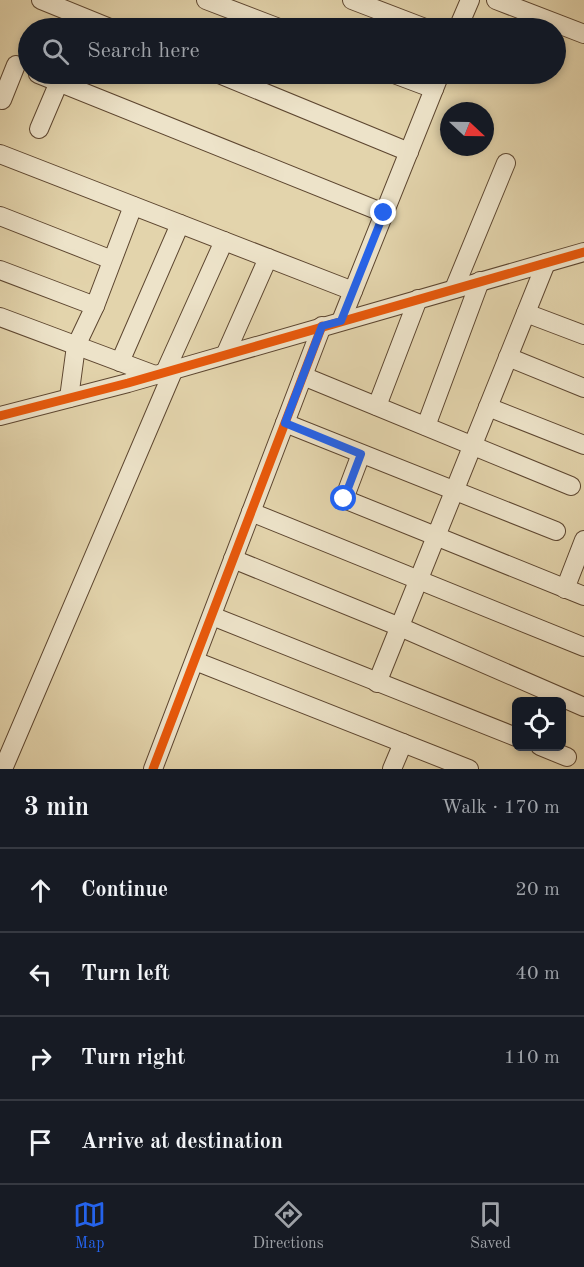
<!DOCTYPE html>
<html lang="en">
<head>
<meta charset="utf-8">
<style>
  body { margin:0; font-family:"Old Standard TT",serif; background:#242831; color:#f1f3f6 }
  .controls { position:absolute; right:18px; bottom:18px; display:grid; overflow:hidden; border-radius:9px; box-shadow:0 3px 9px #0003 }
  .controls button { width:54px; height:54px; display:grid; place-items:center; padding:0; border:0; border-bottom:2px solid #363941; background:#171b24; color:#f1f3f6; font:30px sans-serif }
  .compass { position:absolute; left:440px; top:102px; width:54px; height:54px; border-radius:50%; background:#171b24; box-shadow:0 3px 9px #0003; rotate:112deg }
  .stop { position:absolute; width:18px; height:18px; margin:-14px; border:4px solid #2563eb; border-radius:50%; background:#fff }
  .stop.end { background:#2563eb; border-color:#fff; box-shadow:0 2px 6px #0008 }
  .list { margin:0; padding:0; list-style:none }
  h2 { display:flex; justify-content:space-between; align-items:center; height:78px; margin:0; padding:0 24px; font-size:26px }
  h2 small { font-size:20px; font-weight:400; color:#9ea1a6 }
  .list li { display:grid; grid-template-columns:39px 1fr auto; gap:18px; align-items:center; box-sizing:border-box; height:84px; padding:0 24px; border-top:2px solid #363941 }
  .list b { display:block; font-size:22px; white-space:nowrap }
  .list em { font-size:20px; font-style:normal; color:#9ea1a6 }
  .icon { flex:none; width:33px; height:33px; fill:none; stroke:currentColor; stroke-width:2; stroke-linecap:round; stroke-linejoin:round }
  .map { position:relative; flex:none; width:584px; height:769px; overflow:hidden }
  .search { position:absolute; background:#171b24; box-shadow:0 3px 9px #0003; left:18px; right:18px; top:18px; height:66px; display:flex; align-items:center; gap:15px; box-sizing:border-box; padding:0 21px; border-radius:33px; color:#9ea1a6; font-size:22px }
  .sheet { height:414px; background:#171b24 }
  nav { display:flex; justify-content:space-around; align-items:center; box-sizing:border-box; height:84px; border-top:2px solid #363941; background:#171b24; font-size:16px; color:#9ea1a6 }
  nav a { display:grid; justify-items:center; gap:3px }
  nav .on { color:#2563eb }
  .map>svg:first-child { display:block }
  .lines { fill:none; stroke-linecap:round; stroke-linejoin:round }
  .minor-casing { stroke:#5d4630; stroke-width:20 }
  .minor { stroke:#ede3c9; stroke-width:18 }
  .cycleway-casing { stroke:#ede3c9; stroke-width:13 }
  .cycleway { stroke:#e8590c; stroke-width:9 }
  .route { stroke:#2563eb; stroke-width:8 }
</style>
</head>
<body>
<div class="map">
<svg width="584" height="769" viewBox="0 0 584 769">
  <rect width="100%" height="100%" fill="#e3d4ac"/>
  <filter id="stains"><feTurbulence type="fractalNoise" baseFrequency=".00333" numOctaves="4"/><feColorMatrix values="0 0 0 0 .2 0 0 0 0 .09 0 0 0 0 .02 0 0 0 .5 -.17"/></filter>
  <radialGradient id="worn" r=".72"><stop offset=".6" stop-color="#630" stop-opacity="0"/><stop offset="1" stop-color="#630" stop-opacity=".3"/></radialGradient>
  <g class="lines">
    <g class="minor-casing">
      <g id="minor">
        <path d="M41,0L110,28"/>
        <path d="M206,0L279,28"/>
        <path d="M352,0L425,28"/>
        <path d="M496,0L584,34"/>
        <path d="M458,28L470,0"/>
        <path d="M38,74L384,213"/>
        <path d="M219,74L409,152"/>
        <path d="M394,74L434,89"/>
        <path d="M2,100L16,65"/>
        <path d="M39,129L59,82"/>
        <path d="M0,154L353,291"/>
        <path d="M0,216L112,260"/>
        <path d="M0,270L95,306"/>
        <path d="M454,289L506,163"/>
        <path d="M526,313L584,335"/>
        <path d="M0,317L155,375"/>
        <path d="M341,321L440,74"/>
        <path d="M226,353L268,258"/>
        <path d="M508,357L584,388"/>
        <path d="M120,362L180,224"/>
        <path d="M165,372L224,241"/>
        <path d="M303,376L571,486"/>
        <path d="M69,398L76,346L95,306L133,206"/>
        <path d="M377,406L418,299"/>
        <path d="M488,407L584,445"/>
        <path d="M0,416L128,383L584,252"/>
        <path d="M285,423L556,531"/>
        <path d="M426,426L480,281"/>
        <path d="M361,454L344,499L584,596"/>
        <path d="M251,512L584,647"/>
        <path d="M233,559L400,627L584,707"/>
        <path d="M565,589L584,540"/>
        <path d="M212,616L516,737"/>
        <path d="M195,661L469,769"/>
        <path d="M377,683L546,263"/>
        <path d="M540,746L567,757"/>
        <path d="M3,769L174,369"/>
        <path d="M153,769L322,326"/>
        <path d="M392,769L403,743"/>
      </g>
    </g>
    <use href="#minor" class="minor"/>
    <g class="cycleway-casing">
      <g id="cycleway">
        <path d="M0,416L128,383L584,252"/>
        <path d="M153,769L322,326"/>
      </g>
    </g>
    <use href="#cycleway" class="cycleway"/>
  </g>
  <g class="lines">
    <path class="route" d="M344,499L361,454L285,423L322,326L341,321L384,213"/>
  </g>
  <rect width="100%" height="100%" filter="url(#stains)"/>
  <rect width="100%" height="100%" fill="url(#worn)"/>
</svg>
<div class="controls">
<button><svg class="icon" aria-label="locate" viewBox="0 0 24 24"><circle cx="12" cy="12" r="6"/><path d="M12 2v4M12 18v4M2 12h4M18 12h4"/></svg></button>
</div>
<svg class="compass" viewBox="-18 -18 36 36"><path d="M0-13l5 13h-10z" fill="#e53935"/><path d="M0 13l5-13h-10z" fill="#9ea1a6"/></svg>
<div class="stop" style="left:344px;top:499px"></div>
<div class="stop end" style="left:384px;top:213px"></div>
<div class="search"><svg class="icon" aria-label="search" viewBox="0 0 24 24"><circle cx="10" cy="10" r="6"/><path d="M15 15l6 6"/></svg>Search here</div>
</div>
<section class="sheet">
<h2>3 min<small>Walk · 170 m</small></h2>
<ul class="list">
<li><svg class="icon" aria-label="ahead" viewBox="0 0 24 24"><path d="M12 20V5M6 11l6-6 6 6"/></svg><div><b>Continue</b></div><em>20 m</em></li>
<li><svg class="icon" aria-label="left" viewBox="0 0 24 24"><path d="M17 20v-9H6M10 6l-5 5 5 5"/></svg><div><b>Turn left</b></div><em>40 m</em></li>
<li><svg class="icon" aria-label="right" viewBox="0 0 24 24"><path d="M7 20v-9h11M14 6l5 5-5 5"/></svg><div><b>Turn right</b></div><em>110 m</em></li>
<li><svg class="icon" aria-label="arrive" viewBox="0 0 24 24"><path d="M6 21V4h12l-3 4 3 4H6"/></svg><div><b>Arrive at destination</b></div></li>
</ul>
</section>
<nav>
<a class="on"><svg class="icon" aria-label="map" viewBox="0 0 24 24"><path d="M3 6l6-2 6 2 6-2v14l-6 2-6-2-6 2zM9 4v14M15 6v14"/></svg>Map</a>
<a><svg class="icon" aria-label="directions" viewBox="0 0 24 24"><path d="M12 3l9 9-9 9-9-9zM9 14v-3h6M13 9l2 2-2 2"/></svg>Directions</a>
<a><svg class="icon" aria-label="saved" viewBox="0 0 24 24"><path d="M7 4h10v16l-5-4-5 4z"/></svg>Saved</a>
</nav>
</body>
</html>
